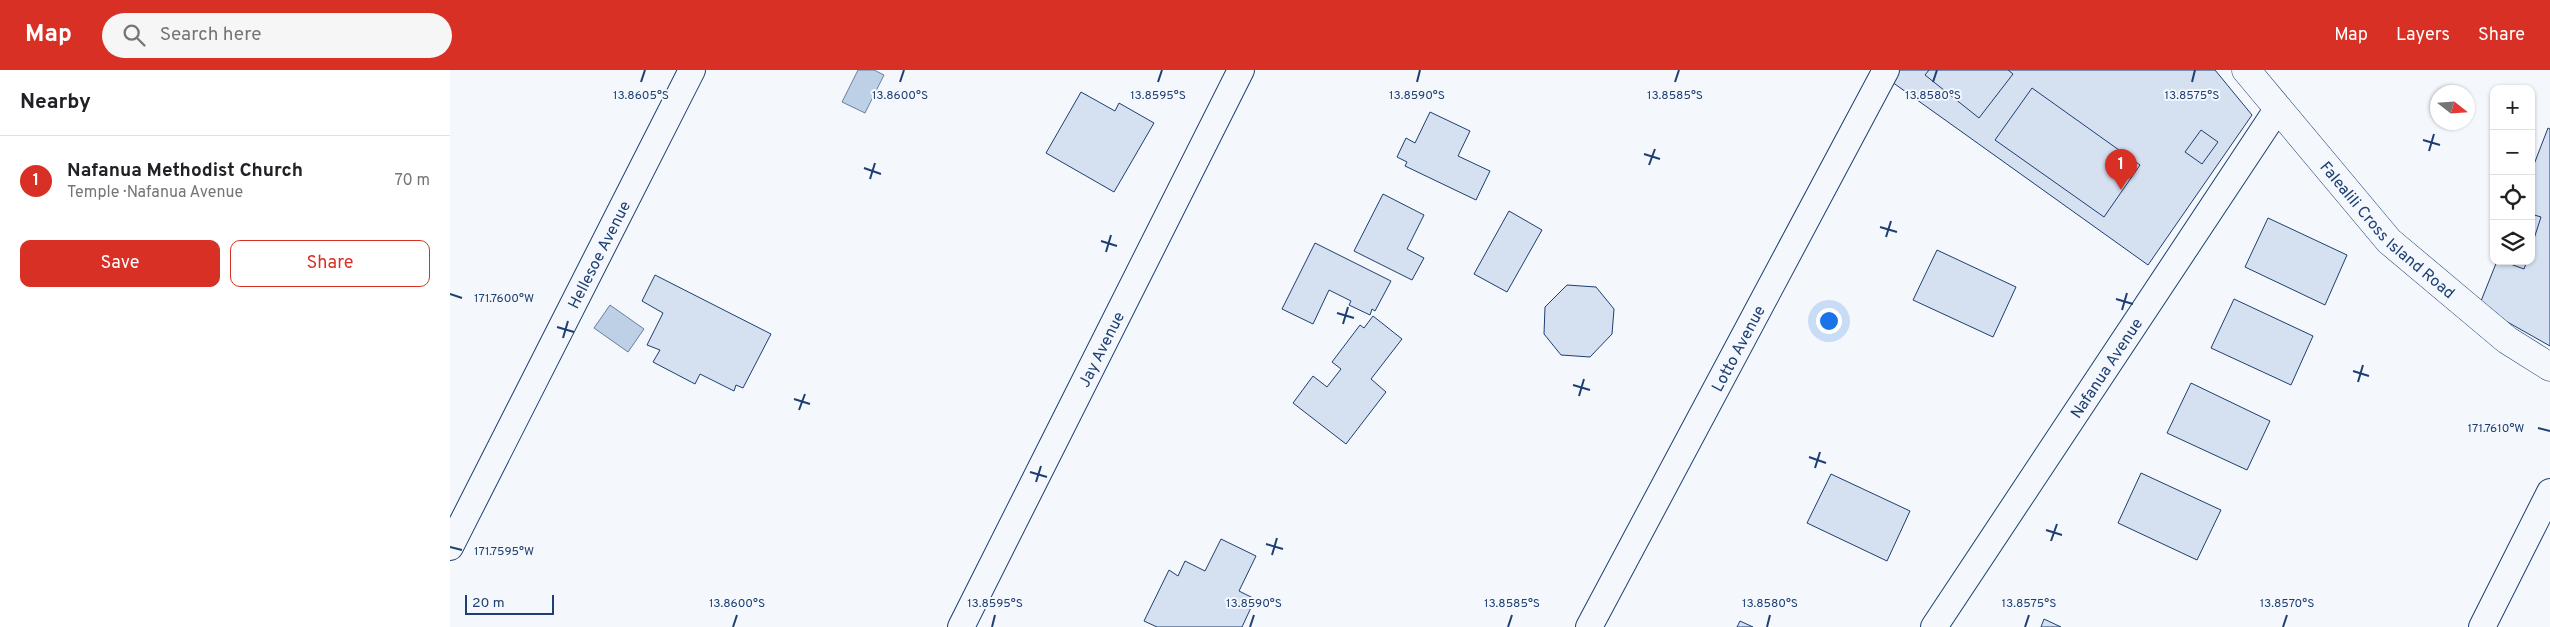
<!DOCTYPE html>
<html lang="en">
<head>
<meta charset="utf-8">
<style>
  body { margin:0; font-family:Overpass,sans-serif; background:#f6f6f6; color:#202124 }
  .controls { position:absolute; right:15px; top:15px; display:grid; overflow:hidden; border-radius:10px; box-shadow:0 1px 4px #0004 }
  .controls button { width:45px; height:45px; display:grid; place-items:center; padding:0; border:0; border-bottom:1px solid #e0e0e0; background:#fff; color:#202124; font:25px sans-serif }
  .compass { position:absolute; left:1980px; top:15px; width:45px; height:45px; border-radius:50%; background:#fff; box-shadow:0 1px 4px #0004; rotate:107deg }
  .scale { position:absolute; left:15px; bottom:12px; width:89px; box-sizing:border-box; padding-left:5px; border:2px solid #1d3f73; border-top:0; font-size:14px; line-height:18px; white-space:nowrap; color:#1d3f73; -webkit-text-stroke:4px #f4f7fb; paint-order:stroke }
  .you { position:absolute; left:1378px; top:250px; width:18px; height:18px; margin:-12px; border:4px solid #fff; border-radius:50%; background:#1a73e8; box-shadow:0 0 0 8px #1a73e833 }
  .badge { display:grid; place-items:center; width:32px; height:32px; border-radius:50%; background:#d93025; color:#fff; font-size:16px; font-weight:700 }
  .pin { position:absolute; translate:-50% -41px; filter:drop-shadow(0 1px 2px #0008) }
  .pin::after { content:''; position:absolute; top:26px; width:18px; height:15px; background:inherit; clip-path:polygon(0 0,100% 0,50% 100%) }
  .list { margin:0; padding:0; list-style:none }
  h2 { display:flex; justify-content:space-between; align-items:center; height:65px; margin:0; padding:0 20px; font-size:21px }
  h2 small { font-size:16px; font-weight:400; color:#757577 }
  .list li { display:grid; grid-template-columns:32px 1fr auto; gap:15px; align-items:center; box-sizing:border-box; height:90px; padding:0 20px; border-top:1px solid #e0e0e0 }
  .list b { display:block; font-size:19px; white-space:nowrap }
  .list p { margin:0; font-size:16px; white-space:nowrap; color:#757577 }
  .list em { font-size:16px; font-style:normal; color:#757577 }
  .actions { display:flex; gap:10px; padding:15px 20px }
  .actions a { flex:1; padding:11px 0; border:1px solid #d93025; border-radius:10px; text-align:center; font-size:18px; color:#d93025 }
  .actions .main { background:#d93025; color:#fff }
  .icon { flex:none; width:28px; height:28px; fill:none; stroke:currentColor; stroke-width:2; stroke-linecap:round; stroke-linejoin:round }
  .map { position:relative; flex:none; width:2100px; height:557px; overflow:hidden }
  header { display:flex; align-items:center; gap:30px; box-sizing:border-box; height:70px; padding:0 25px; background:#d93025; color:#fff }
  header strong { font-size:24px }
  nav { display:flex; gap:28px; margin-inline-start:auto; font-size:18px }
  .search { width:350px; height:45px; background:#f6f6f6; display:flex; align-items:center; gap:12px; box-sizing:border-box; padding:0 18px; border-radius:28px; color:#757577; font-size:19px }
  main { display:flex }
  aside { flex:1; background:#fff }
  .map>svg:first-child { display:block }
  .water { fill:#bed0e5; stroke:#687fa3 }
  .building { fill:#d5e0f0; stroke:#1d3f73 }
  .lines { fill:none; stroke-linecap:round; stroke-linejoin:round }
  .street-casing { stroke:#1d3f73; stroke-width:28 }
  .primary-casing { stroke:#1d3f73; stroke-width:29 }
  .street { stroke:#f4f7fb; stroke-width:26 }
  .primary { stroke:#f4f7fb; stroke-width:28 }
  .ticks { fill:none; stroke:#1d3f73; stroke-width:2 }
  .labels { text-anchor:middle; stroke-width:4; stroke-linejoin:round; paint-order:stroke }
  .street-label { font-size:16px; fill:#1d3f73; stroke:#f4f7fb }
  .ticks-label { font-size:12px; text-anchor:middle; fill:#1d3f73; stroke:#f4f7fb; stroke-width:4; stroke-linejoin:round; paint-order:stroke }
</style>
</head>
<body>
<header>
<strong>Map</strong>
<div class="search"><svg class="icon" aria-label="search" viewBox="0 0 24 24"><circle cx="10" cy="10" r="6"/><path d="M15 15l6 6"/></svg>Search here</div>
<nav><a>Map</a><a>Layers</a><a>Share</a></nav>
</header>
<main>
<aside>
<h2>Nearby<small></small></h2>
<ul class="list">
<li><span class="badge">1</span><div><b>Nafanua Methodist Church</b><p>Temple · Nafanua Avenue</p></div><em>70 m</em></li>
</ul>
<div class="actions"><a class="main">Save</a><a>Share</a></div>
</aside>
<div class="map">
<svg width="2100" height="557" viewBox="0 0 2100 557">
  <rect width="100%" height="100%" fill="#f4f7fb"/>
  <g class="water">
    <path d="M408,0H424L434,5L415,43L392,32Z"/>
    <path d="M160,235L194,259L178,282L144,258Z"/>
  </g>
  <g class="building">
    <path d="M1448,0H1765L1802,45L1698,195L1442,12Z"/>
    <path d="M1479,0H1558L1563,4L1529,48L1475,5Z"/>
    <path d="M1582,18L1690,95L1654,147L1545,70Z"/>
    <path d="M631,22L665,41L669,33L704,53L664,122L596,83Z"/>
    <path d="M980,42L1020,61L1008,86L1040,101L1026,130L955,96L957,92L947,87L956,68L965,73Z"/>
    <path d="M2098,58L2100,59V276L2029,236L2047,191H2081V102Z"/>
    <path d="M1751,60L1768,72L1752,94L1735,82Z"/>
    <path d="M933,124L974,145L957,179L974,188L962,210L904,181Z"/>
    <path d="M1059,141L1092,160L1057,222L1024,204Z"/>
    <path d="M2081,144L2091,147L2081,178Z"/>
    <path d="M1818,148L1897,185L1875,235L1795,197Z"/>
    <path d="M865,173L941,211L925,241L922,239L920,245L899,235L901,231L879,220L863,254L832,239Z"/>
    <path d="M1487,180L1566,217L1543,267L1463,230Z"/>
    <path d="M2052,191H2077L2074,199Z"/>
    <path d="M205,205L321,264L293,318L286,315L284,321L250,304L245,314L203,292L210,280L197,275L213,243L192,231Z"/>
    <path d="M1117,215L1146,217L1164,239L1162,264L1140,287L1111,285L1094,264L1095,237Z"/>
    <path d="M1784,229L1863,266L1841,315L1761,278Z"/>
    <path d="M923,246L952,269L921,309L936,322L896,374L843,333L863,306L877,317L891,299L882,292L910,255L914,258Z"/>
    <path d="M1741,313L1820,351L1797,400L1717,363Z"/>
    <path d="M1691,403L1771,440L1747,490L1668,453Z"/>
    <path d="M1381,404L1460,441L1437,491L1357,453Z"/>
    <path d="M771,469L806,486L789,521L805,529L792,557H707L694,551L719,500L728,506L735,491L755,501Z"/>
    <path d="M1594,549L1611,557H1591Z"/>
    <path d="M1290,551L1303,557H1287Z"/>
  </g>
  <g class="lines">
    <g class="street-casing">
      <g id="street">
        <path id="s1" d="M0,477L242,0"/>
        <path id="s2" d="M511,557L791,0"/>
        <path id="s3" d="M1139,557L1436,0"/>
        <path id="s4" d="M1484,557L1828,38"/>
        <path d="M2032,557L2100,422"/>
      </g>
    </g>
    <g class="primary-casing">
      <g id="primary">
        <path id="s5" d="M1796,0L1939,171L2057,270L2100,297"/>
      </g>
    </g>
    <use href="#street" class="street"/>
    <use href="#primary" class="primary"/>
  </g>
  <path class="ticks" d="M191,12L195,0M450,12L454,0M708,12L712,0M967,12L970,0M1225,12L1229,0M1483,12L1487,0M1742,12L1745,0M1973,70L1990,75M1979,81L1984,64M1194,84L1210,89M1199,95L1205,79M414,98L431,104M420,109L425,93M1430,157L1447,162M1436,167L1441,151M651,171L667,176M656,182L661,165M0,224L12,228M1666,229L1683,234M1672,240L1677,223M887,243L904,248M893,254L898,237M107,257L124,262M113,268L118,251M1903,301L1919,306M1908,312L1913,295M1123,315L1140,320M1129,326L1134,309M344,329L360,334M349,340L355,324M2088,358L2100,361M1359,387L1376,393M1365,398L1370,382M580,402L597,407M586,412L591,396M1596,460L1612,465M1601,471L1607,454M816,474L833,479M0,477L12,480M822,485L827,468M283,557L287,545M542,557L545,545M800,557L804,545M1058,557L1062,545M1317,557L1320,545M1575,557L1579,545M1833,557L1837,545"/>
  <g class="labels">
    <g class="street-label">
      <text dy="6" stroke="none"><textPath href="#s5" startOffset="214">Falealili Cross Island Road</textPath></text>
      <text dy="6" stroke="none"><textPath href="#s1" startOffset="328">Hellesoe Avenue</textPath></text>
      <text dy="6" stroke="none"><textPath href="#s2" startOffset="311">Jay Avenue</textPath></text>
      <text dy="6" stroke="none"><textPath href="#s3" startOffset="316">Lotto Avenue</textPath></text>
      <text dy="6" stroke="none"><textPath href="#s4" startOffset="311">Nafanua Avenue</textPath></text>
    </g>
  </g>
  <g class="ticks-label">
    <text x="191" y="29">13.8605°S</text>
    <text x="450" y="29">13.8600°S</text>
    <text x="708" y="29">13.8595°S</text>
    <text x="967" y="29">13.8590°S</text>
    <text x="1225" y="29">13.8585°S</text>
    <text x="1483" y="29">13.8580°S</text>
    <text x="1742" y="29">13.8575°S</text>
    <text x="54" y="232">171.7600°W</text>
    <text x="2046" y="362">171.7610°W</text>
    <text x="54" y="485">171.7595°W</text>
    <text x="287" y="537">13.8600°S</text>
    <text x="545" y="537">13.8595°S</text>
    <text x="804" y="537">13.8590°S</text>
    <text x="1062" y="537">13.8585°S</text>
    <text x="1320" y="537">13.8580°S</text>
    <text x="1579" y="537">13.8575°S</text>
    <text x="1837" y="537">13.8570°S</text>
  </g>
</svg>
<div class="controls">
<button>+</button>
<button>−</button>
<button><svg class="icon" aria-label="locate" viewBox="0 0 24 24"><circle cx="12" cy="12" r="6"/><path d="M12 2v4M12 18v4M2 12h4M18 12h4"/></svg></button>
<button><svg class="icon" aria-label="layers" viewBox="0 0 24 24"><path d="M12 4l9 5-9 5-9-5zM3 14l9 5 9-5"/></svg></button>
</div>
<svg class="compass" viewBox="-18 -18 36 36"><path d="M0-13l5 13h-10z" fill="#e53935"/><path d="M0 13l5-13h-10z" fill="#757577"/></svg>
<div class="scale">20 m</div>
<div class="you"></div>
<div class="pin badge" style="left:1671px;top:120px">1</div>
</div>
</main>
</body>
</html>
